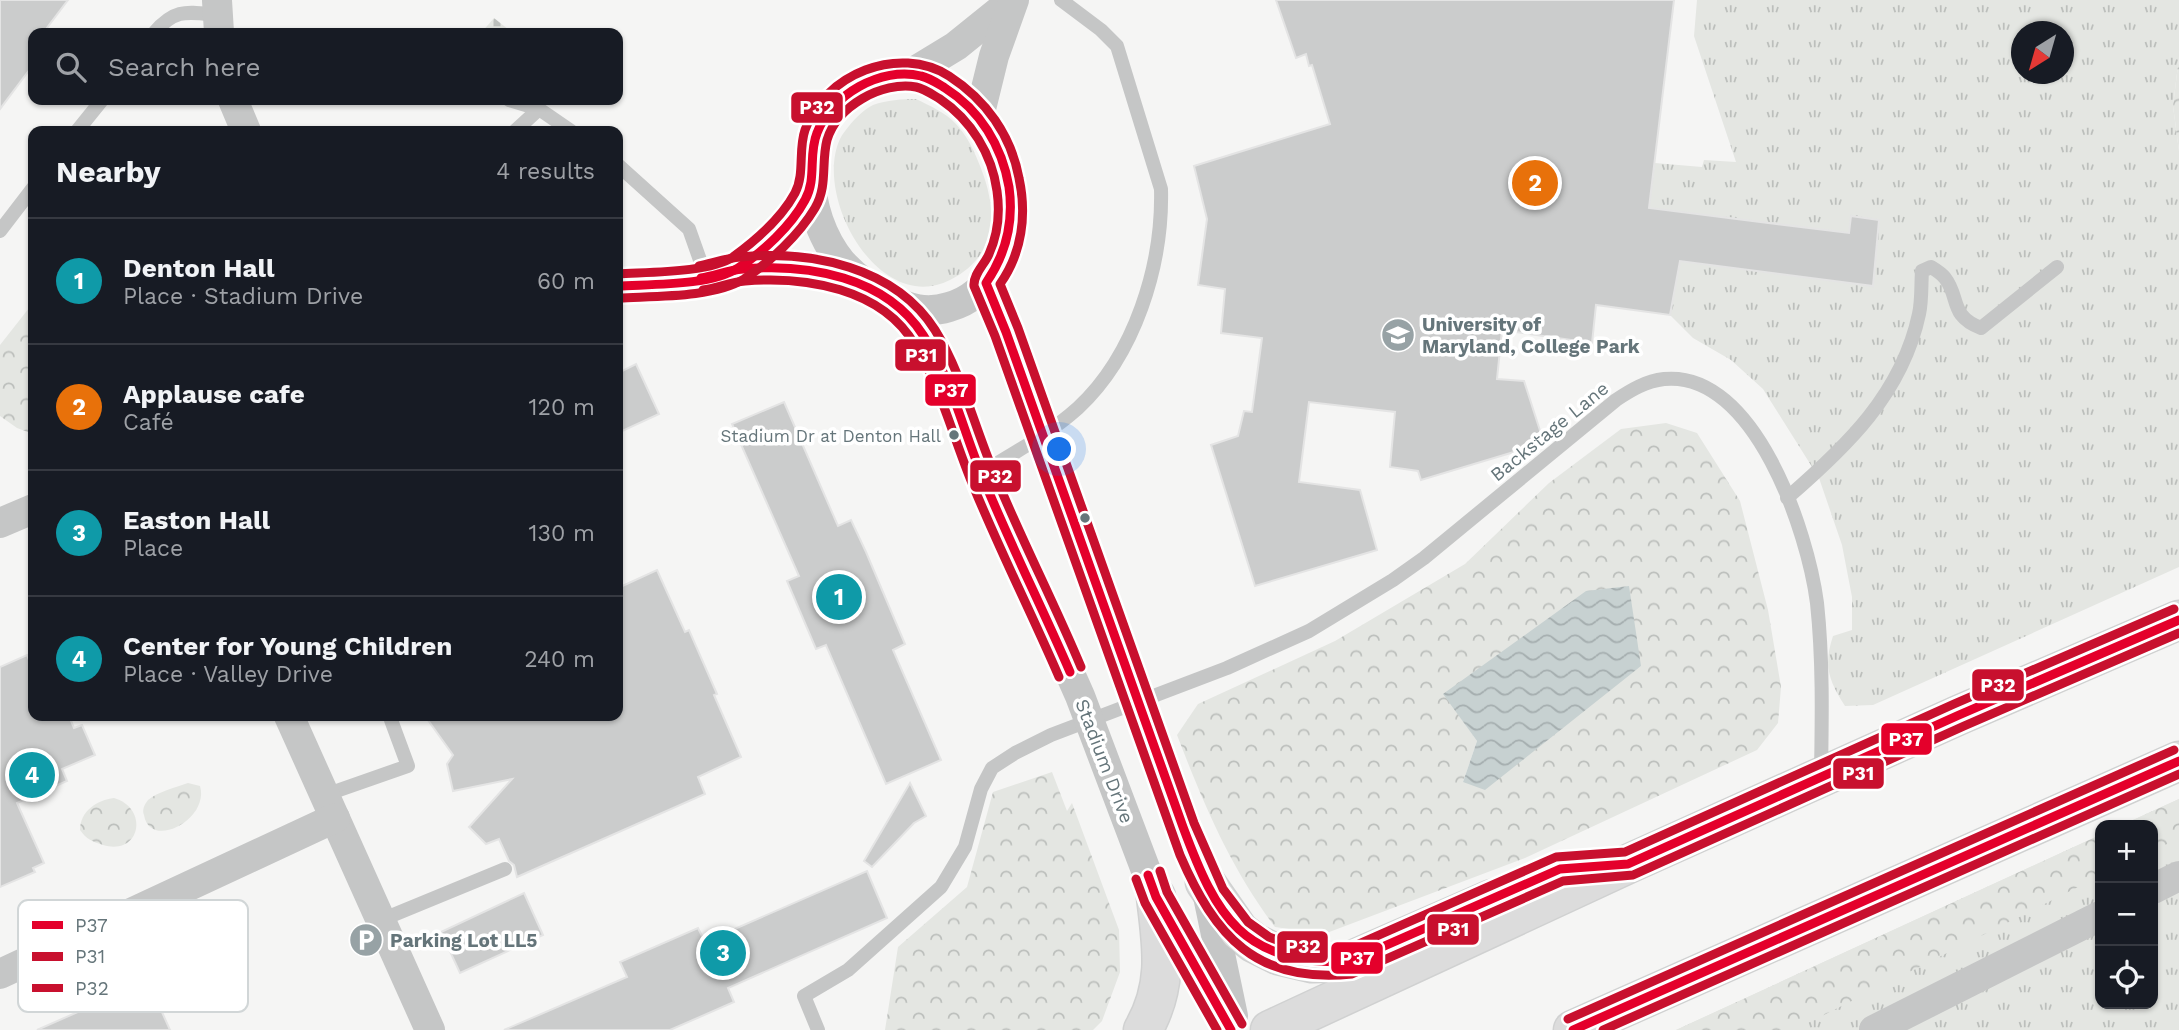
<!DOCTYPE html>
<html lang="en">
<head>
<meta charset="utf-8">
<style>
  body { margin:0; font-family:"Work Sans",sans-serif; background:#242831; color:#f1f3f6 }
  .controls { position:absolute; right:21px; bottom:21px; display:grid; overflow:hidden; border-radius:14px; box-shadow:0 2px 5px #0004 }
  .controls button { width:63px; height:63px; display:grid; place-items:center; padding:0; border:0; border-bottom:2px solid #363941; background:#171b24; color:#f1f3f6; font:35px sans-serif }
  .compass { position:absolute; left:2011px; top:21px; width:63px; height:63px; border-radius:50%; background:#171b24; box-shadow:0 2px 5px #0004; rotate:217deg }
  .you { position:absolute; left:1060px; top:450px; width:24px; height:24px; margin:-18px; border:5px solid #fff; border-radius:50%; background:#1a73e8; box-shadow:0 0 0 10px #1a73e833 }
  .badge { display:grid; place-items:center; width:46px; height:46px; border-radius:50%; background:#97a2a5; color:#fff; font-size:23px; font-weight:700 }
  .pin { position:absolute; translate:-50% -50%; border:4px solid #fff; box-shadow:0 2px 7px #0006 }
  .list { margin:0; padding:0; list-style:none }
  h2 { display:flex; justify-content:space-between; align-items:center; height:91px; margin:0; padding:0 28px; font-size:30px }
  h2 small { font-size:23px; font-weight:400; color:#9ea1a6 }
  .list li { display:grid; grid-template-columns:46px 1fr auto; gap:21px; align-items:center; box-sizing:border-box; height:126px; padding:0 28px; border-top:2px solid #363941 }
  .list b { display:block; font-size:26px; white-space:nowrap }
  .list p { margin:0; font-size:23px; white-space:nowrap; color:#9ea1a6 }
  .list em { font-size:23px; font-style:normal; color:#9ea1a6 }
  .icon { flex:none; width:38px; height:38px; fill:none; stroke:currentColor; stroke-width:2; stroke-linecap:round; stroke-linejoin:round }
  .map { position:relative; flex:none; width:2179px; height:1030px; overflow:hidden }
  .search { position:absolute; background:#171b24; box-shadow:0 2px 5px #0004; left:28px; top:28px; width:595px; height:77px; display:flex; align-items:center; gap:18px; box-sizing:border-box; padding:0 24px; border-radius:14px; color:#9ea1a6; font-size:26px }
  .panel { position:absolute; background:#171b24; box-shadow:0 2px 5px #0004; left:28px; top:126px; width:595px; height:595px; border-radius:14px }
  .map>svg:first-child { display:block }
  .grass { fill:url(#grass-tufts); fill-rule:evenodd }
  .forest { fill:url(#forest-crowns); fill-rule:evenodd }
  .cemetery { fill:url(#cemetery-stones) }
  .water { fill:url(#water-waves) }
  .building { fill:#cbcccc; stroke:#e4e4e4; stroke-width:2 }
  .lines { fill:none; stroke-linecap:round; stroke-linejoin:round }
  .primary-casing { stroke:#d0d1d1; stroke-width:41 }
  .lane { stroke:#c5c6c6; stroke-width:14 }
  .street { stroke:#c5c6c6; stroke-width:30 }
  .primary { stroke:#dcdcdc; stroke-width:38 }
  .bus-1-casing { stroke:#fff; stroke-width:14 }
  .bus-2-casing { stroke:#fff; stroke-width:14 }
  .bus-3-casing { stroke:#fff; stroke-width:14 }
  .bus-1 { stroke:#e4002b; stroke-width:9 }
  .bus-2 { stroke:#c8102e; stroke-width:9 }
  .bus-3 { stroke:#c8102e; stroke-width:9 }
  .bus-dot { fill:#65757a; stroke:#fff; stroke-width:2.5 }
  .labels { text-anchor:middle; stroke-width:7; stroke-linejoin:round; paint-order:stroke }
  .bus-label { font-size:17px; fill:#65757a; stroke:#fff; text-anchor:end }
  .poi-label { font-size:19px; font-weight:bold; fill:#65757a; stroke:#fff; text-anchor:start }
  .street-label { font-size:19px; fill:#65757a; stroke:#fff }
  .key { fill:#fff; stroke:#d1d6d7; stroke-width:2 }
  .key-label { font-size:19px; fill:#65757a }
  .line-badge { stroke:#fff; stroke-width:2.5 }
  .badge-label { font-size:19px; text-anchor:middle; font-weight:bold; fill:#fff }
</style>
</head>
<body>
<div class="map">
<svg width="2179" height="1030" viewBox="0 0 2179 1030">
  <defs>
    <pattern id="grass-tufts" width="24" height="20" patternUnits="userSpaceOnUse" patternTransform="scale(1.75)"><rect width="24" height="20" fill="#e4e6e2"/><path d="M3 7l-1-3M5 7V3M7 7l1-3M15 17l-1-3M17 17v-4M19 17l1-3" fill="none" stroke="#bcbfbc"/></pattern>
    <pattern id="forest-crowns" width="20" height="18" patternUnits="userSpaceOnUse" patternTransform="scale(1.75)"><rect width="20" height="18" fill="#e4e6e2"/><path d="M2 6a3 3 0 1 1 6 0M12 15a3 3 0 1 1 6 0" fill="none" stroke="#bcbfbc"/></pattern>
    <pattern id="cemetery-stones" width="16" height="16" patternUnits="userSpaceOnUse" patternTransform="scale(1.75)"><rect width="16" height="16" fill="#e4e6e2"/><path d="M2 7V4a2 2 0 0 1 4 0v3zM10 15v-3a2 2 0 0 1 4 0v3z" fill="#bcbfbc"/></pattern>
    <pattern id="water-waves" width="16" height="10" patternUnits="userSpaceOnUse" patternTransform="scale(1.75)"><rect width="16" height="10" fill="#c7d1d1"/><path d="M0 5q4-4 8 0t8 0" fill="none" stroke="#a5aeaf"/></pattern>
  </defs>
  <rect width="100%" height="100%" fill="#f5f5f4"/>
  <g class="grass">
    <path d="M1697,0H2179V57L2173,106L2179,151V567L1873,705L1845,706C1829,681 1823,666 1833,636L1852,630V597L1842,545L1819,478L1763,389L1731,360L1693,338L1670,315L1680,261L1872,286L1879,220L1851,216L1849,233L1649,208L1655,163L1702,167L1704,160L1736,162L1694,36ZM2022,32H2064V74H2022Z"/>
    <path d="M916,99C930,106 945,112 956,124C966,135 973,148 978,161C998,207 1000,255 950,280C879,316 813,197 840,139C842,134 846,130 849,126C855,118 865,109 873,105C887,100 902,99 916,99Z"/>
    <path d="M2179,799V1030H1676L2100,835V1004H2153V825H2122Z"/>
  </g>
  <g class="forest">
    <path d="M2179,57V151L2173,106Z"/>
    <path d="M33,303V434L17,428L0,416V345Z"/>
    <path d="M1666,423L1697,433L1740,501L1768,610L1781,687L1778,723L1757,750L1525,858L1324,934L1275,927C1230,867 1204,805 1177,735L1198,704L1335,641L1465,564L1549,483L1621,429ZM1641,666L1463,782L1477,741L1444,694Z"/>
    <path d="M1052,772L1067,811L1072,803L1119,930L1120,972L1102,1021L1093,1030H885L898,947L967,887L993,792Z"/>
    <path d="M188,783L200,786C210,819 150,851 144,815C142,810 144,805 148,800C157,792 177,787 188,783Z"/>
    <path d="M114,798C149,808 141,856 103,845C93,842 86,839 80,830C80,811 97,800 114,798Z"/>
    <path d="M2179,799V838L2153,851V825H2122Z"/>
    <path d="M2100,835V876L1794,1030H1676Z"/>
  </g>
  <path class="cemetery" d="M494,18L513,33H481Z"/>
  <path class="water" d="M1629,586L1641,666L1485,790L1463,782L1477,741L1443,694L1586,591Z"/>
  <g class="building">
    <path d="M0,0H68L43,33H33V65L0,109Z"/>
    <path d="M1276,0H1674L1649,208L1849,233L1851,216L1879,220L1873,286L1680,261L1670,315L1596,305L1592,343L1502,330L1497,379L1524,381L1544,443L1421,480L1418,471L1390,467L1395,412L1309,402L1299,482L1360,490L1377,550L1255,586L1211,445L1238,436L1244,411L1252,412L1262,338L1221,333L1225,289L1198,285L1207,219L1194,166L1330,124L1312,65L1309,66L1306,54L1296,58Z"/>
    <path d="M636,364L659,414L618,433V373Z"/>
    <path d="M784,402L838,526L851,520L866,552L905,644L893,650L941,760L886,784L826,645L816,649L787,581L799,576L732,424Z"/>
    <path d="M657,570L685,632L689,630L717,694L714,695L741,757L698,777L705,794L517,877L514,865L509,861L499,839L486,844L469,827L512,779L453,791L447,764L453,755L425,716H618V588Z"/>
    <path d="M27,655L33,670V716H69L74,728L82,725L95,755L62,769L67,781L17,803L44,863L33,868L35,872L0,887V667Z"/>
    <path d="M910,783L926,816L914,823L872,867L864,861Z"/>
    <path d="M867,871L887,918L728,988L734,1002L670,1030H504L627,977L620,962L698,928L705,942Z"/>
    <path d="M524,893L543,935L460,973L441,932Z"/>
    <path d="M148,981L170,1030H37Z"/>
  </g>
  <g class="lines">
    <g class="primary-casing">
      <g id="primary">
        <path d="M1205,882L1239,931L1254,943L1278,955L1312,963L1348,962L1492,899"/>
        <path d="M1143,1030C1169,985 1162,946 1156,897"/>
        <path d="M1270,1030L1628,864L1959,715L2179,620"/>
        <path d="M1573,1030L2179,761"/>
      </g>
    </g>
    <g class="lane">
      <path d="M154,33C175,8 187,12 218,15"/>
      <path d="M509,100L539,109L571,131"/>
      <path d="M77,131L102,100"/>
      <path d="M515,131L539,109"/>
      <path d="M618,165L689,229L706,277"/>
      <path d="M0,231L33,188"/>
      <path d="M981,473C1014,453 1049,434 1078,408C1135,355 1163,265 1161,189L1117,46L1101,30L1061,0"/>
      <path d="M1787,498C1846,447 1902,394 1919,314C1922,301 1921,285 1922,271L1931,267C1936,270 1942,274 1945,278C1960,297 1949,316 1981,328L2057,267"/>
      <path d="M325,795L408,766L391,720"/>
      <path d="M381,920L505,869"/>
      <path d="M818,1030L804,996L848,970L941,887L965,847L981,789L992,768L1015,753L1051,735L1227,668L1309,631L1393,580L1424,558L1616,400C1631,390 1646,381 1664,379C1755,370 1808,533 1817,603C1823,659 1822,717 1821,773"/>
    </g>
    <g class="street">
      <path d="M217,0L219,33"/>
      <path d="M910,74C927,76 944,86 957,97C1006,137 1028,211 996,268C986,287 970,301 949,307C926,314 909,309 888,298C871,289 855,277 842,263C802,215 794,125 854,89C870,79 892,76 910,74Z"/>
      <path d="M910,74L956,46L1013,0"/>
      <path d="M233,100L246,131"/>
      <path d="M979,117L994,56L1014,0"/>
      <path d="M736,270C763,244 790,222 810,189"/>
      <path d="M986,283L1006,332L1137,702L1205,882L1233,1016"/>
      <path d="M618,286L706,277L747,269H782L813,273L865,285"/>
      <path d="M895,302L916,323L933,350L981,473L1080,696L1156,897L1231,1030"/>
      <path d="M0,523L33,509"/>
      <path d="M289,716L430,1030"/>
      <path d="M2153,889L2179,876"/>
      <path d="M0,974L335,818"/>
      <path d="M1874,1030L2100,916"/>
    </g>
    <use href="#primary" class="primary"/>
    <g class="bus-1-casing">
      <g id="bus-1">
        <path d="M701,278C715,276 728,270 743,269C808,263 886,277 923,335C951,377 962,427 981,473C1008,540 1041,605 1070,672"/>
        <path d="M618,286C652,284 710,286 738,268C763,252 791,226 805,200C817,179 808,155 817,133C831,95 881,66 921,76C930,78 937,83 945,88C980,110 1002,146 1009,187C1014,223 1006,254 986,283L1006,332L1183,827C1217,918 1242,963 1348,962L1560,869L1628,864L1959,715L2179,620"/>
        <path d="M1148,875L1156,897L1231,1030"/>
        <path d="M1573,1030L2179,761"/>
      </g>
    </g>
    <g class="bus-2-casing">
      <g id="bus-2">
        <path d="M703,290C717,288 731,282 745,281C805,276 882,288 915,345C940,386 952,433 970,478C997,545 1030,610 1059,677"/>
        <path d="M619,298C655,296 713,298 744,279C770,262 799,235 815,208C828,186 821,163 827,140C837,106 882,81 916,87C925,89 933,95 940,99C971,120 992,154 997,191C1000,212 998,234 989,254C985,264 973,274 974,286L995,336L1180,855C1215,936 1256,984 1352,974L1563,881L1633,875L1964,726L2179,633"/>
        <path d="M1136,879L1145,903L1217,1030"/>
        <path d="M1603,1030L2179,774"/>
      </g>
    </g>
    <g class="bus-3-casing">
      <g id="bus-3">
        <path d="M699,266C713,263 726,258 741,257C811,250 895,267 935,330C961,372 973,422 992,468C1019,535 1053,600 1081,667"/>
        <path d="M618,274C647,272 709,273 733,257C755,241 782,217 795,193C805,174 798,150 805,130C824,74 899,44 949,76C986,100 1011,135 1019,178C1027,215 1022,253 1000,284L1018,328L1194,823L1223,889L1248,922L1269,937L1293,946L1345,950L1556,857L1625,852L1954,704L2174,609"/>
        <path d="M1160,871L1167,892L1242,1024"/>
        <path d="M1568,1019L2174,750"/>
      </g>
    </g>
    <use href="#bus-1" class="bus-1"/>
    <use href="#bus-2" class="bus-2"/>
    <use href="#bus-3" class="bus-3"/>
  </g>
  <defs>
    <g id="university-disc" transform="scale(1.75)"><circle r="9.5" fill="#97a2a5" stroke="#fff"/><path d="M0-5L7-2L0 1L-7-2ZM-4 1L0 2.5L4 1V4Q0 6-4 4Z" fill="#fff"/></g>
    <g id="parking-disc" transform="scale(1.75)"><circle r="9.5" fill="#97a2a5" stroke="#fff"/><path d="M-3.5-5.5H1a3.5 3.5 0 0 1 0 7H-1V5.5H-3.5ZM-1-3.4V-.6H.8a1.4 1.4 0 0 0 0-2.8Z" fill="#fff"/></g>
  </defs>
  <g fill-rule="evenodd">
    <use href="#university-disc" x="1398" y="335"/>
    <use href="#parking-disc" x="366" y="940"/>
  </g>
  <g class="bus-dot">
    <circle cx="954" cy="435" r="6"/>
    <circle cx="1085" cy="518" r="6"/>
  </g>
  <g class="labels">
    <g class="bus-label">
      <text x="941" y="442">Stadium Dr at Denton Hall</text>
    </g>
    <g class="poi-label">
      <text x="1422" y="331">University of<tspan x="1422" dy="22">Maryland, College Park</tspan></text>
      <text x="390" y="947">Parking Lot LL5</text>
    </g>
    <g class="street-label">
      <text transform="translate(1549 431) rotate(-39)" y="7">Backstage Lane</text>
      <text transform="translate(1105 761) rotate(69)" y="7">Stadium Drive</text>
    </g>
  </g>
  <rect x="18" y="900" width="230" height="112" rx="10" class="key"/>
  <rect x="32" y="921" width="31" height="8" fill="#e4002b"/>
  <rect x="32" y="952" width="31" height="9" fill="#c8102e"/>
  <rect x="32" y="984" width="31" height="8" fill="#c8102e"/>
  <g class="key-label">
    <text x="75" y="932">P37</text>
    <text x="75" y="963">P31</text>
    <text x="75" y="995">P32</text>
  </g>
  <g class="line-badge">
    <rect x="790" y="91" width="54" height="33" rx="7" fill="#c8102e"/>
    <rect x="894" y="338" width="53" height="34" rx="7" fill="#c8102e"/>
    <rect x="924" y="373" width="53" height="34" rx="7" fill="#e4002b"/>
    <rect x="969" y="459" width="53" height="34" rx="7" fill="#c8102e"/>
    <rect x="1971" y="668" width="54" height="34" rx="7" fill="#c8102e"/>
    <rect x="1880" y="722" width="53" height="34" rx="7" fill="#e4002b"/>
    <rect x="1832" y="757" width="53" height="33" rx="7" fill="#c8102e"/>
    <rect x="1426" y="913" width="54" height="33" rx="7" fill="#c8102e"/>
    <rect x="1276" y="930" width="53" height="34" rx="7" fill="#c8102e"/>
    <rect x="1330" y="941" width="54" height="34" rx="7" fill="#e4002b"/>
  </g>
  <g class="badge-label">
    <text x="817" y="114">P32</text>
    <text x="921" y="362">P31</text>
    <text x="951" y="397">P37</text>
    <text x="995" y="483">P32</text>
    <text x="1998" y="692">P32</text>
    <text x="1906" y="746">P37</text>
    <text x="1858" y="780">P31</text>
    <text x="1453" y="936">P31</text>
    <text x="1303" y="953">P32</text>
    <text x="1357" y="965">P37</text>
  </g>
</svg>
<div class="controls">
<button>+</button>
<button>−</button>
<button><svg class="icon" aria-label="locate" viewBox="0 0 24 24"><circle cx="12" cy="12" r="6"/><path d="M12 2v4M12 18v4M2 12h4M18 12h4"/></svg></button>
</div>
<svg class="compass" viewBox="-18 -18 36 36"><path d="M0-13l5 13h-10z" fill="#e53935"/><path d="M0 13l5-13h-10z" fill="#9ea1a6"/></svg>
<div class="you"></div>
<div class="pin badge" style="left:839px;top:597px;background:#0f9aa8">1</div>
<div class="pin badge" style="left:1535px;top:183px;background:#e8710a">2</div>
<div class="pin badge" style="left:723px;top:953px;background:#0f9aa8">3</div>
<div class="pin badge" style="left:32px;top:775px;background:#0f9aa8">4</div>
<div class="search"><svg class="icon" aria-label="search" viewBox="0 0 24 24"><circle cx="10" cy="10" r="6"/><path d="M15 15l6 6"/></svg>Search here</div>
<section class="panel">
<h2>Nearby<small>4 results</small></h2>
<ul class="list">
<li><span class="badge" style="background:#0f9aa8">1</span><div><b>Denton Hall</b><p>Place · Stadium Drive</p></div><em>60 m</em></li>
<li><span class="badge" style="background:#e8710a">2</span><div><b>Applause cafe</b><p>Café</p></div><em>120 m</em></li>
<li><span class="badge" style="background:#0f9aa8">3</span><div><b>Easton Hall</b><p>Place</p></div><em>130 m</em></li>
<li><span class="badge" style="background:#0f9aa8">4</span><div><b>Center for Young Children</b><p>Place · Valley Drive</p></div><em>240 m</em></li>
</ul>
</section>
</div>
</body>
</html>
